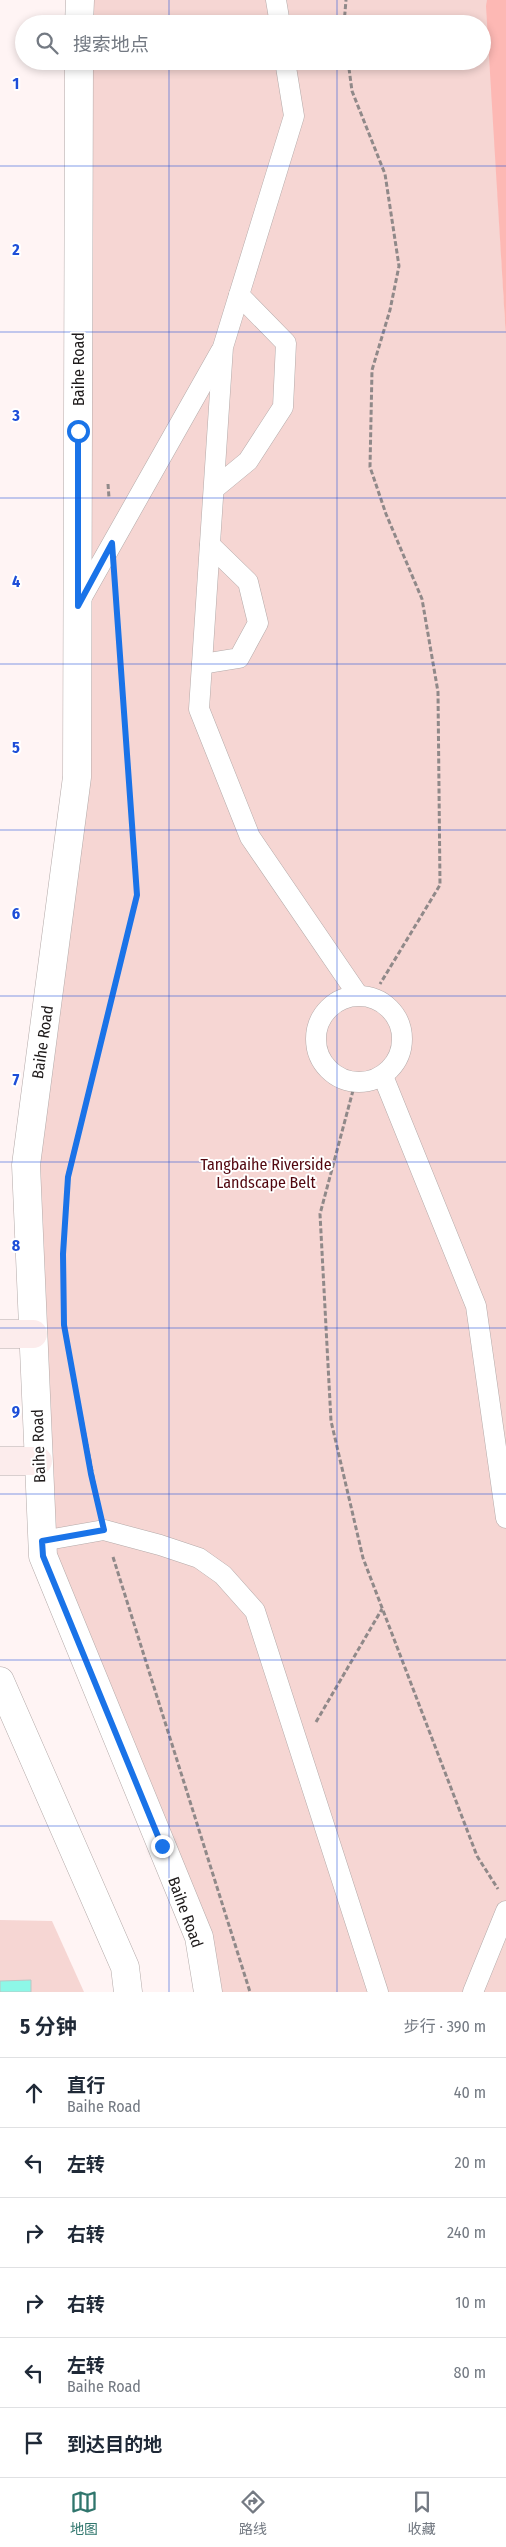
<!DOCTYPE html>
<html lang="zh">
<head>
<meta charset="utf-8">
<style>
  body { margin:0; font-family:"Fira Sans Condensed","Noto Sans SC",sans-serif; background:#f2f2f3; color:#1f2937 }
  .stop { position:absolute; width:15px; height:15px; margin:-11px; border:4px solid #1a73e8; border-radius:50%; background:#fff }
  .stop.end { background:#1a73e8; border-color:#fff; box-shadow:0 1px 5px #0008 }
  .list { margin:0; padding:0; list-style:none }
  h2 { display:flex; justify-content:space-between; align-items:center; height:65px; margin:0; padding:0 20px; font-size:21px }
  h2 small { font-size:16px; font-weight:400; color:#747a83 }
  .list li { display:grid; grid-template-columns:32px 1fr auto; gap:15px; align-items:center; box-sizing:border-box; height:70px; padding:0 20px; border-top:1px solid #e0e1e3 }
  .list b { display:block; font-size:19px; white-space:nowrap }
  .list p { margin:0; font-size:16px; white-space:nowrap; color:#747a83 }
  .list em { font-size:16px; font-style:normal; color:#747a83 }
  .icon { flex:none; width:28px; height:28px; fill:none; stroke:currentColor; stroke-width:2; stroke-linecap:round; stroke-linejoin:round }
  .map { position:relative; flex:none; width:506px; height:1992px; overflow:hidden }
  .search { position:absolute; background:#fff; box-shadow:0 2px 8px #0003; left:15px; right:15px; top:15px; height:55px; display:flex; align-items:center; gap:12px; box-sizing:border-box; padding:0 18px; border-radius:28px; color:#747a83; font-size:19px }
  .sheet { height:485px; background:#fff }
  nav { display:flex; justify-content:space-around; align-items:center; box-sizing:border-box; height:70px; border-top:1px solid #e0e1e3; background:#fff; font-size:14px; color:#747a83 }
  nav a { display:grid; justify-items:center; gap:2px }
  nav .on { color:#30766d }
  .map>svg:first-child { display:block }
  .green { fill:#f6d6d3 }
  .water { fill:#fdb8b4 }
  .building { fill:#8df7e7; stroke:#bbc6c4 }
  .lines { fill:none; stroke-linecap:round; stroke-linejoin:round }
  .pedestrian-casing { stroke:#b4aaa9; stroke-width:21 }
  .tertiary-casing { stroke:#b4aaa9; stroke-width:29 }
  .secondary-casing { stroke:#b4aaa9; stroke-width:29 }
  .path { stroke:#908989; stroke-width:3; stroke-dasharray:5 2.5; stroke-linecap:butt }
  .pedestrian { stroke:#fff; stroke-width:20 }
  .tertiary { stroke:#fff; stroke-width:28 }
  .secondary { stroke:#fcecec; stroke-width:28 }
  .route { stroke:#1a73e8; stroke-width:6 }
  .grid { fill:none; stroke:#1d4ed8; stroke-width:1; stroke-opacity:0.55 }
  .labels { text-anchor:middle; stroke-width:4; stroke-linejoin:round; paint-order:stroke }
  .street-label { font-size:16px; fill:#1f1b1b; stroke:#fff }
  .park-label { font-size:16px; fill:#52070f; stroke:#fff }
  .grid-label { font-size:16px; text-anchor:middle; font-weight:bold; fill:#1d4ed8; stroke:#fff; stroke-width:4; stroke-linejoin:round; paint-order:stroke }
</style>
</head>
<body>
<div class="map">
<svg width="506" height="1992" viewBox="0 0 506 1992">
  <rect width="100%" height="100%" fill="#fff4f4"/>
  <g class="green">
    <path d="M80,0H487L506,339V1992H208L43,1556L26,1165L77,777L79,61H482V24H79Z"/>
    <path d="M0,1920L52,1921L84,1992H0Z"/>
  </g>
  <path class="water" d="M487,0H506V339L486,6Z"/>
  <path class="building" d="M31,1980V1992H0V1981Z"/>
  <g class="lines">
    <g class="pedestrian-casing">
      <g id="pedestrian">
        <path d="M276,0L280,24"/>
        <path d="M285,61L294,116L223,347L199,709L250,837L358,995"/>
        <path d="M214,489L248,461L283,407L286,343L239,295"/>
        <path d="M78,604L221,351"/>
        <path d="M202,664L239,658L258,623L248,582L210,545"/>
        <circle cx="359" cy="1039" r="43"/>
        <path d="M383,1076L476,1306L506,1518"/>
        <path d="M42,1541L104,1530L160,1545L199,1558L223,1575L255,1611L378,1992"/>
        <path d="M473,1992L506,1911"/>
      </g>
    </g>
    <g class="tertiary-casing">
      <g id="tertiary">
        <path d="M79,24L80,0"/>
        <path d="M79,61L77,777L26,1165L43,1556L199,1937L208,1992"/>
        <path d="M0,1681L125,1967L128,1992"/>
      </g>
    </g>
    <g class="secondary-casing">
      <g id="secondary">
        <path d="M0,1334H33"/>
        <path d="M0,1461H38"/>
      </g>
    </g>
    <g class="path">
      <path d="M344,24L346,0"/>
      <path d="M348,61L352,91L385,174L399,266L390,310L372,370L370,467L386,514L422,599L438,692L440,885L380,984"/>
      <path d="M108,484L109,498"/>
      <path d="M355,1083L320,1214L331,1421L363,1558L477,1856L498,1889"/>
      <path d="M99,1508L64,1325L63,1254L67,1177L137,895L116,589"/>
      <path d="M113,1557L250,1992"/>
      <path d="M316,1722L382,1609"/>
    </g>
    <use href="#pedestrian" class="pedestrian"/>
    <use href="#tertiary" class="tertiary"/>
    <use href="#secondary" class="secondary"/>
  </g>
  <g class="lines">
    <path class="route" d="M78,431V606L112,543L137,895L68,1177L63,1254L64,1325L91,1474L104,1530L42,1541L43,1556L162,1846"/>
  </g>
  <path class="grid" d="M169,0V24M337,0V24M169,61V1992M337,61V1992M0,166H506M0,332H506M0,498H506M0,664H506M0,830H506M0,996H506M0,1162H506M0,1328H506M0,1494H506M0,1660H506M0,1826H506"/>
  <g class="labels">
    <g class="street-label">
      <text transform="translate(78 369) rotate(-90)" y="6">Baihe Road</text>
      <text transform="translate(42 1042) rotate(-82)" y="6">Baihe Road</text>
      <text transform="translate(38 1446) rotate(-92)" y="6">Baihe Road</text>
      <text transform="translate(186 1912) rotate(70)" y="6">Baihe Road</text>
    </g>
    <g class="park-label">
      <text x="266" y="1170">Tangbaihe Riverside<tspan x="266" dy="18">Landscape Belt</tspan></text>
    </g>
  </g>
  <g class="grid-label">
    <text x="16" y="89">1</text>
    <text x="16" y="255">2</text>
    <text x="16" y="421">3</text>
    <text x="16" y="587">4</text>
    <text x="16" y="753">5</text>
    <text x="16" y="919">6</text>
    <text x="16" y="1085">7</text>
    <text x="16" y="1251">8</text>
    <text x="16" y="1417">9</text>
  </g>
</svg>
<div class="stop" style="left:78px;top:431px"></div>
<div class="stop end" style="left:162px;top:1846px"></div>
<div class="search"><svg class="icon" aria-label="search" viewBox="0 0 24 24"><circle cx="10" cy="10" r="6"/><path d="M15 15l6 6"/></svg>搜索地点</div>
</div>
<section class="sheet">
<h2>5 分钟<small>步行 · 390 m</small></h2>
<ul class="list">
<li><svg class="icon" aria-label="ahead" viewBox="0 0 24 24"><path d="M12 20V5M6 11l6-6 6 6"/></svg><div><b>直行</b><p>Baihe Road</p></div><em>40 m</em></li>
<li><svg class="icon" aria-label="left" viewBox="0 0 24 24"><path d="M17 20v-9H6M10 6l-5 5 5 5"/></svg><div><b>左转</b></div><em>20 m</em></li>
<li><svg class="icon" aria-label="right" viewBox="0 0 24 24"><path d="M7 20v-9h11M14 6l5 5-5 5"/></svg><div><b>右转</b></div><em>240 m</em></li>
<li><svg class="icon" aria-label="right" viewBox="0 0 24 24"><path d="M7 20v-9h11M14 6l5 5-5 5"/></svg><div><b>右转</b></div><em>10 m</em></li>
<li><svg class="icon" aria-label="left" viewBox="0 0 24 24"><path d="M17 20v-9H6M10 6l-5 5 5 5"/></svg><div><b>左转</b><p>Baihe Road</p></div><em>80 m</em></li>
<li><svg class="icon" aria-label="arrive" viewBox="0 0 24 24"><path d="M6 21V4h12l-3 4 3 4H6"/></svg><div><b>到达目的地</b></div></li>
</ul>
</section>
<nav>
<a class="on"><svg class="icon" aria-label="map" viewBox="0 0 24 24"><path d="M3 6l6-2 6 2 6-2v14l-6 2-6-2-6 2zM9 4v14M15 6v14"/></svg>地图</a>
<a><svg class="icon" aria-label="directions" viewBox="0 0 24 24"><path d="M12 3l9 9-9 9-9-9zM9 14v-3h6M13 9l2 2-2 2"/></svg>路线</a>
<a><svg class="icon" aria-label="saved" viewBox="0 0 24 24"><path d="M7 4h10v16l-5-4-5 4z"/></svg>收藏</a>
</nav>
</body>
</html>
